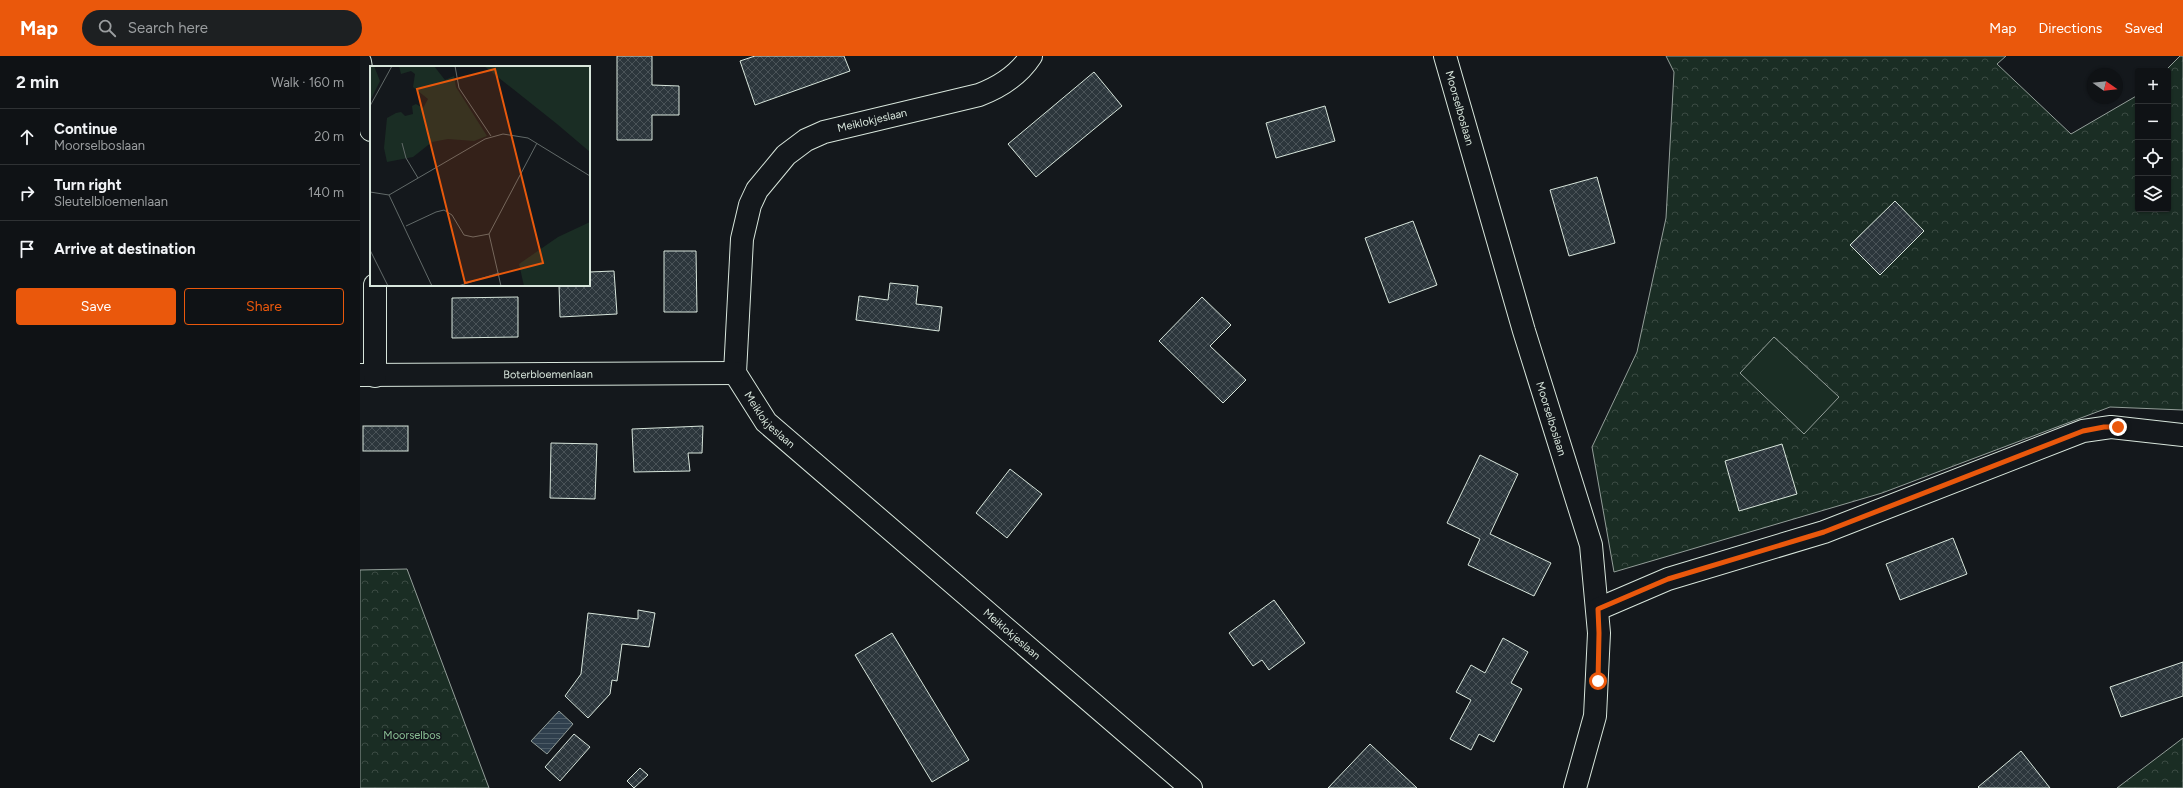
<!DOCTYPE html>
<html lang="en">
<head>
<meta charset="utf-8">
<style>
  body { margin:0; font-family:Figtree,sans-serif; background:#1d2022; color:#f1f3f6 }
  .controls { position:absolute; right:12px; top:12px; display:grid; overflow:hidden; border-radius:4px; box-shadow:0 1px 3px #0004 }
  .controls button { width:36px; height:36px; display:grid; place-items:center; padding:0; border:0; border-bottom:1px solid #2f3234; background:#0f1215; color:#f1f3f6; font:20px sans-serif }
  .compass { position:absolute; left:1727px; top:12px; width:36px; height:36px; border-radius:50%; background:#0f1215; box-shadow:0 1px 3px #0004; rotate:104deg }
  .stop { position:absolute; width:12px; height:12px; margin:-9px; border:3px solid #ea580c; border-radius:50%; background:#fff }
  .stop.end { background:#ea580c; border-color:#fff; box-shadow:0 1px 4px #0008 }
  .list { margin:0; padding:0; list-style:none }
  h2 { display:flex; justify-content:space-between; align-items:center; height:52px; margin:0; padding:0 16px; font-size:17px }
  h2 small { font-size:13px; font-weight:400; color:#9b9ea0 }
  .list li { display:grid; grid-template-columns:26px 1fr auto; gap:12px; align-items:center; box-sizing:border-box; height:56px; padding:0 16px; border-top:1px solid #2f3234 }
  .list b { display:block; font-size:15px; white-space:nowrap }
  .list p { margin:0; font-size:13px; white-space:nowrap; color:#9b9ea0 }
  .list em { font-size:13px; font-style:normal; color:#9b9ea0 }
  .actions { display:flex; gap:8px; padding:12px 16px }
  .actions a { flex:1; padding:9px 0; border:1px solid #ea580c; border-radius:4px; text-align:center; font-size:14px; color:#ea580c }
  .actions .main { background:#ea580c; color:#fff }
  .icon { flex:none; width:22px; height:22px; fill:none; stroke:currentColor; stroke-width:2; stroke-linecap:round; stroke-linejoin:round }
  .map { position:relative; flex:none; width:1823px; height:732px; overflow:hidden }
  header { display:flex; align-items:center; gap:24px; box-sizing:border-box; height:56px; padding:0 20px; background:#ea580c; color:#fff }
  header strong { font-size:19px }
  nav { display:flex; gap:22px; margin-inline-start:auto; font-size:14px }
  .search { width:280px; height:36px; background:#1d2022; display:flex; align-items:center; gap:10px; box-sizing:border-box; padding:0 14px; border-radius:22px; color:#9b9ea0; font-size:15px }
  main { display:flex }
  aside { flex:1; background:#0f1215 }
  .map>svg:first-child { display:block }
  .forest { fill:url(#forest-crowns); stroke:#939e99 }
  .pitch { fill:#1a2d24; stroke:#939e99 }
  .water { fill:url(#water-rules); stroke:#939e99 }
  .building { fill:url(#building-cross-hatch); stroke:#d8e6dc }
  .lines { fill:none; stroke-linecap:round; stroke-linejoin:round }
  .street-casing { stroke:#d8e6dc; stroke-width:24 }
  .street { stroke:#14181c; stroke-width:22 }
  .route { stroke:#ea580c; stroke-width:5 }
  .labels { text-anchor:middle; stroke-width:3; stroke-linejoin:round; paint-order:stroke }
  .street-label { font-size:11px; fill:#d8e6dc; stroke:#14181c }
  .park-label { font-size:11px; fill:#8ac095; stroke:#14181c }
  .inset-road { fill:none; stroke:#626a69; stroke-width:1 }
  .view { fill:#e8590c; fill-opacity:0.15; stroke:#e8590c; stroke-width:2 }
  .inset-edge { fill:none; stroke:#d8e6dc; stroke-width:2 }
</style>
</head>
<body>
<header>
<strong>Map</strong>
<div class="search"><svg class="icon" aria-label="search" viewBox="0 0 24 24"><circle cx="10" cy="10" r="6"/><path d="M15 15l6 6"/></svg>Search here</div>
<nav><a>Map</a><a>Directions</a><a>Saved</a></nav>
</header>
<main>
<aside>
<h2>2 min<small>Walk · 160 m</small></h2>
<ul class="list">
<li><svg class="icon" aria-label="ahead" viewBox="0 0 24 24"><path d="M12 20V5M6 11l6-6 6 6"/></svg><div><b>Continue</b><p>Moorselboslaan</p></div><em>20 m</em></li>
<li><svg class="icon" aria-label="right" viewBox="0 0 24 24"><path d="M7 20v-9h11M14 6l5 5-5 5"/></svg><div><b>Turn right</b><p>Sleutelbloemenlaan</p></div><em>140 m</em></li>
<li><svg class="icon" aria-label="arrive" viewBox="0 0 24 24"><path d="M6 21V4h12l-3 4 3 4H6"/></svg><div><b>Arrive at destination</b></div></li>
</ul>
<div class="actions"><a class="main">Save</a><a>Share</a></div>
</aside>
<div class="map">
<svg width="1823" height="732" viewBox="0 0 1823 732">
  <defs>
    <pattern id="forest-crowns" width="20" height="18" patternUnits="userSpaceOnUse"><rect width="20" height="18" fill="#1a2d24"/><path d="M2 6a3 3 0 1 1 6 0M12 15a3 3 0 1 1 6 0" fill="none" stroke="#3b4b43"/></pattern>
    <pattern id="water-rules" width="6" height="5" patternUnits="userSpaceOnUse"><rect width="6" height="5" fill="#2f3f4d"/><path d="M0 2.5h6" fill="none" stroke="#4c5b66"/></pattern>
    <pattern id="building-cross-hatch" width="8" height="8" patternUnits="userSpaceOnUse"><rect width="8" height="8" fill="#2c363c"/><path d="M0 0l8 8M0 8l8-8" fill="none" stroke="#4a5358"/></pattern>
  </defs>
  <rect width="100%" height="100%" fill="#14181c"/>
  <g class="forest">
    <path d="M1306,0H1646L1637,8L1711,78L1778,39V153H1808V15H1805L1820,0H1823V354L1750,351L1522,437L1254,516L1232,391L1277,296L1306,162L1314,16Z"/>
    <path d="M47,513L129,732H0V514Z"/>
    <path d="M1823,682V732H1757Z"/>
  </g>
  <path class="pitch" d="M1414,281L1479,341L1444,378L1380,317Z"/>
  <path class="water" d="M199,655L213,668L187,698L171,685Z"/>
  <g class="building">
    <path d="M257,0H292V29L319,30V59H292V84H257Z"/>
    <path d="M395,0H484L490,15L395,49L380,5Z"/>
    <path d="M734,16L762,50L676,121L648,88Z"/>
    <path d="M965,50L975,85L916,102L906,67Z"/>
    <path d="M1237,121L1255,187L1209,200L1190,134Z"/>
    <path d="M1535,145L1564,175L1520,219L1490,189Z"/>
    <path d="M1053,165L1077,229L1029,247L1005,182Z"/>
    <path d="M304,195H336L337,256H304Z"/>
    <path d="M254,215L257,258L200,261L199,229H229V216Z"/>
    <path d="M530,227L558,230L556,248L582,251L579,275L496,264L499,240L528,244Z"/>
    <path d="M158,241V281L92,282V242Z"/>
    <path d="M842,241L871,269L850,290L886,324L863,347L799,285Z"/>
    <rect x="3" y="370" width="45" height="25"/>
    <path d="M343,370L342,397H328L330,415L274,416L272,373Z"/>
    <path d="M191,387L237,388L235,443L190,442Z"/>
    <path d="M1422,388L1437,438L1379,455L1365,405Z"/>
    <path d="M1120,399L1158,418L1130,478L1191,507L1174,540L1108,509L1120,483L1087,467Z"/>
    <path d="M650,413L682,438L647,482L616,457Z"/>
    <path d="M1593,482L1607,518L1540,544L1526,508Z"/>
    <path d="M914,544L945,587L909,614L902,604L893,610L869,577Z"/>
    <path d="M278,554L295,557L289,591L262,588L257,625L252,624L250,638L228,662L205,640L221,618L228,557L278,563Z"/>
    <path d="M532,577L609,704L572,726L495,599Z"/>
    <path d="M1143,582L1168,596L1151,627L1162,633L1134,686L1119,678L1111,694L1090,683L1111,644L1096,636L1111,609L1125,617Z"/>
    <path d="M1823,606V640L1761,661L1750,631Z"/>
    <path d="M214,678L230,691L200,725L185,711Z"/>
    <path d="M1010,688L1057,732H968Z"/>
    <path d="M1661,695L1690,732H1619L1618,731Z"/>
    <path d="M280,712L288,719L274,732L267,725Z"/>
  </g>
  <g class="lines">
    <g class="street-casing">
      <g id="street">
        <path id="s1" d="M671,0C658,20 640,31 619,39L464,76L446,84L426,99L397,134L390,149L382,183L375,317L406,366L831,732"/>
        <path id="s2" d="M1085,0L1164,275L1231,489L1239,577L1235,660L1215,732"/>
        <path d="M0,6L11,74"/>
        <path id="s3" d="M0,319L375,317"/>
        <path d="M15,320V229"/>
        <path d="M1238,553L1308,523L1464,476L1723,375L1751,371L1823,379"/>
      </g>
    </g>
    <use href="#street" class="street"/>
  </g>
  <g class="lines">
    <path class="route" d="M1238,625L1239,577L1238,553L1308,523L1464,476L1723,375L1744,371H1758"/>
  </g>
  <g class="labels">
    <g class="street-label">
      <text dy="4" stroke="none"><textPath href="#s2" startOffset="54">Moorselboslaan</textPath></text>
      <text transform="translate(512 64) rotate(-13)" y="4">Meiklokjeslaan</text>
      <text dy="4" stroke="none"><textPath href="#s3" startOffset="188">Boterbloemenlaan</textPath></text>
      <text dy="4" stroke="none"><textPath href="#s1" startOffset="560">Meiklokjeslaan</textPath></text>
      <text dy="4" stroke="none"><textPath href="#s2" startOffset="378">Moorselboslaan</textPath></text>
      <text dy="4" stroke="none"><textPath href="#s1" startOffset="884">Meiklokjeslaan</textPath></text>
    </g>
    <g class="park-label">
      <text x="52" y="683">Moorselbos</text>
    </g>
  </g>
  <g transform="translate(10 10)">
    <rect width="220" height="220" fill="#14181c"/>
    <path d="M0,0H4L10,15L0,35ZM29,0H64L75,14L84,10L86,21L117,70L104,75L78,73L62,76L43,91L17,96L14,82L17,52L26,47L31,46L35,50L43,48L42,40L46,38L53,42L58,33L43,21L45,8L41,5L31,8ZM114,0H220V86L187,58ZM220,156V220H154L149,198L188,171Z" fill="#1a2d24"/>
    <path class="inset-road" d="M85,0L89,22L121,70M0,40L22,0M32,77L36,92L48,112M0,126L19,129L115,73L133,68L158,72L220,110M19,129L62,220M36,160L66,146L74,144L82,149L94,169L103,171L119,168L167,77M119,168L131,220M0,184L18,220M88,220L129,207"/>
    <path class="view" d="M125,3L173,197L95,217L47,23Z"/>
    <rect width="220" height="220" class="inset-edge"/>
  </g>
</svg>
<div class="controls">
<button>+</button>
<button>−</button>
<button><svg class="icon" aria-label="locate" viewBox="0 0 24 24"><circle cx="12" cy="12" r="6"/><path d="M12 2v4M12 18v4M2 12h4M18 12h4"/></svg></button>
<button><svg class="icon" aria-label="layers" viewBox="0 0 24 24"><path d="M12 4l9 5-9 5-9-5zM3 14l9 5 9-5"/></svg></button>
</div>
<svg class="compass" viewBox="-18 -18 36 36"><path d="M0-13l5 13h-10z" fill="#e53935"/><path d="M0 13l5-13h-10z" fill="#9b9ea0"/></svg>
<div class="stop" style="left:1238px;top:625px"></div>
<div class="stop end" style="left:1758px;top:371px"></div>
</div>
</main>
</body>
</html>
